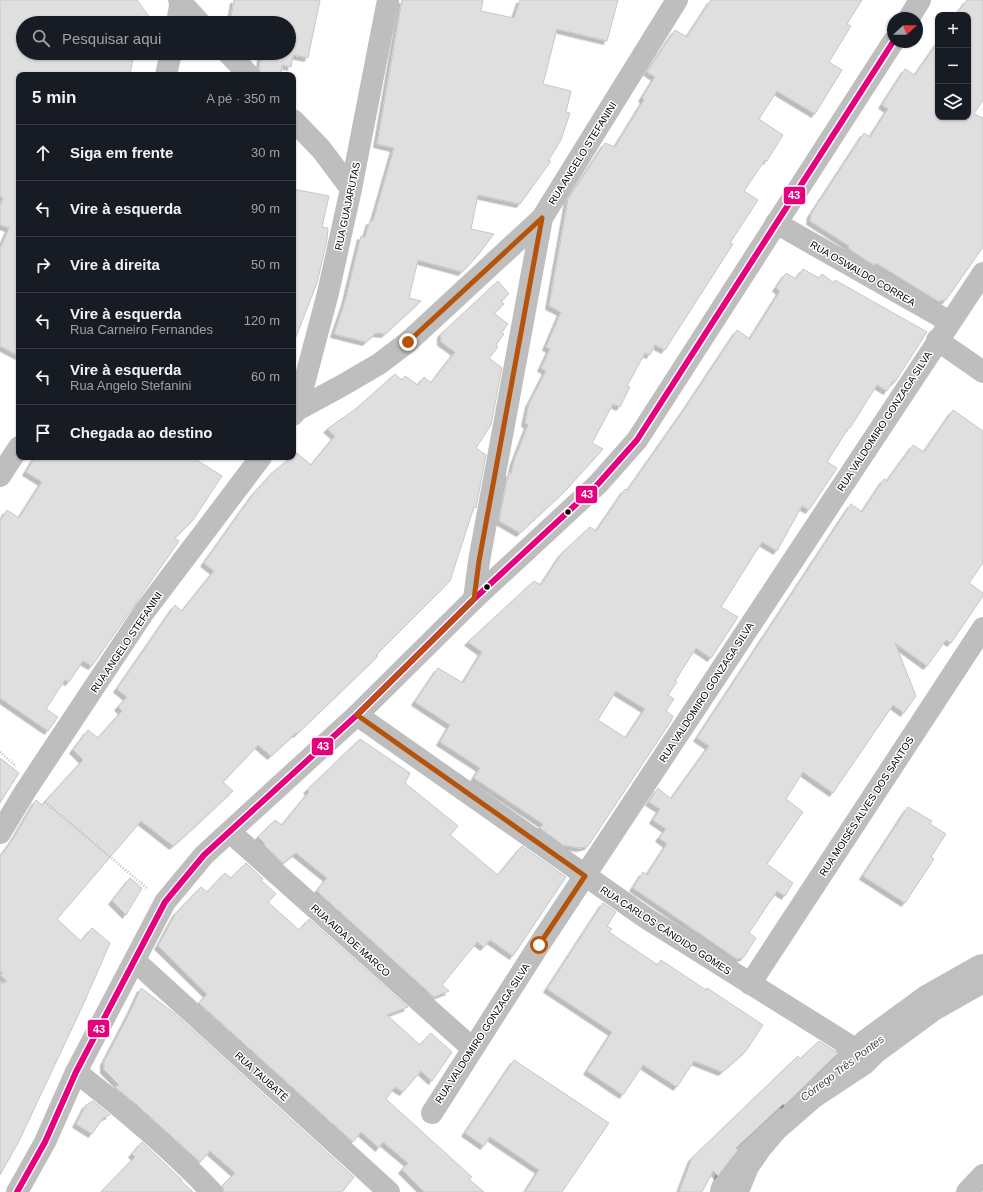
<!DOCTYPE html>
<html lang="pt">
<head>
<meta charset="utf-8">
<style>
  body { margin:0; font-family:Arial,sans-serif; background:#242831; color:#f1f3f6 }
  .controls { position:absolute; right:12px; top:12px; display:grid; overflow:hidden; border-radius:8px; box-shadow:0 1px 3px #0004 }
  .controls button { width:36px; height:36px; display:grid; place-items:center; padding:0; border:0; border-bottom:1px solid #363941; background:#171b24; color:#f1f3f6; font:20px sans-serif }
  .compass { position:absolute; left:887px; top:12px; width:36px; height:36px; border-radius:50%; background:#171b24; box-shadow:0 1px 3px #0004; rotate:69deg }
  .stop { position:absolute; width:12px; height:12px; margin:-9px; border:3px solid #b45309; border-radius:50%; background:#fff }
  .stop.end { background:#b45309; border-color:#fff; box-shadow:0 1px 4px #0008 }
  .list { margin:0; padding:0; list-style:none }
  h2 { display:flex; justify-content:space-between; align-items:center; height:52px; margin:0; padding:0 16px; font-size:17px }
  h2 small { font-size:13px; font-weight:400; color:#9ea1a6 }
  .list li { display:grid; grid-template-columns:26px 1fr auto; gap:12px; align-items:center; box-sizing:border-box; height:56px; padding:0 16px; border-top:1px solid #363941 }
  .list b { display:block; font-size:15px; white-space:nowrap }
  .list p { margin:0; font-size:13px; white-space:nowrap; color:#9ea1a6 }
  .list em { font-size:13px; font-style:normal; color:#9ea1a6 }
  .icon { flex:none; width:22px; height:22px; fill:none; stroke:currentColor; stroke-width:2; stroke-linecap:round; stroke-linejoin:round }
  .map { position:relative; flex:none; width:983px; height:1192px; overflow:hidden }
  .search { position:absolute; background:#171b24; box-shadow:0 1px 3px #0004; left:16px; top:16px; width:280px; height:44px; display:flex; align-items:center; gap:10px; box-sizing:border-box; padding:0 14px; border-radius:22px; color:#9ea1a6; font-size:15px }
  .panel { position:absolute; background:#171b24; box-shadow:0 1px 3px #0004; left:16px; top:72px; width:280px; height:388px; border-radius:8px }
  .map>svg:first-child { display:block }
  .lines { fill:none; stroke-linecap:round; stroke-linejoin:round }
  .river { stroke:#bfbfbf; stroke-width:38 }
  .building { fill:#dfdfdf; stroke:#c7c7c7; fill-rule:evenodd; filter:url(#shadow) }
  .path { stroke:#b9b9b9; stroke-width:2.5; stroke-dasharray:1 2; stroke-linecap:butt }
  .minor { stroke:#bebebe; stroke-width:22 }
  .major { stroke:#bebebe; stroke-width:22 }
  .bus-1-casing { stroke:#fff; stroke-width:9 }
  .bus-1 { stroke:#e5007d; stroke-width:6 }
  .route { stroke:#b45309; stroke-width:5 }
  .bus-dot { fill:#000; stroke:#fff; stroke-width:1.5 }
  .labels { text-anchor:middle; stroke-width:3; stroke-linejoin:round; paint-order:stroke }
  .street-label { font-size:10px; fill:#000; stroke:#fff }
  .water-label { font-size:11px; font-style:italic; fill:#444; stroke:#fff }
  .line-badge { stroke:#fff; stroke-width:1.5 }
  .badge-label { font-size:11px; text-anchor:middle; font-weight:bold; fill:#fff }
</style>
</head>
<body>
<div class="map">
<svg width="983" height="1192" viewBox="0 0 983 1192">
  <defs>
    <filter id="shadow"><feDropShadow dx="-3.5" dy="3.5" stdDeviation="0" flood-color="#0004"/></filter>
  </defs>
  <rect width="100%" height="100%" fill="#fff"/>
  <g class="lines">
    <path class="river" d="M729,1192L741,1163L754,1144L771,1124L809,1091L859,1058L870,1047L930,1003L983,973"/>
  </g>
  <g class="building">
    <path d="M0,0H137L154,23H23V53H134L130,75H34L19,72V356L0,346V249L9,228L0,225V206L3,198L0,196Z"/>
    <path d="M234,0H320L308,58L293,55L291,67L282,65L281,75H261L259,69L262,53H289V23H230Z"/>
    <path d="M402,0H483L481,11L514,18L520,0H618L607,41L557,29L543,84L571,91L566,112L570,113L561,140L548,161H551L520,204L478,195L471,229L494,234L478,255L462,272L418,260L409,298L421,301L385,334L376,333L366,342L334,334L345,302L361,236L365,237L370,221H373L394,148L377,144Z"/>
    <path d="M711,0H862L847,24L851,26L829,62L842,70L815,114L777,91L759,119L783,135L767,161L765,160L744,191L758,200L730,243L733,244L665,350L655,345L650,355L645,353L627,386L630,387L620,407L613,404L592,443L603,449L566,490L520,533L499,521L507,480L509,473L511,474L514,461L528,425L525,423L529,404L546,371L541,368L550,349L546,347L561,312L549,306L568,199L605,143L615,147L644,100L642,98L655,77L647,72L675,30L687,37Z"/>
    <path d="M967,0H983V100L974,114L983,118V247L946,300L938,301L876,263L875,265L869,262L848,248L849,246L810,221L811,214L864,133L870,137L888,109L882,105L905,69L915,75L938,42V117H968V15H956Z"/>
    <path d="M293,189L329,196L322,227L328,228L327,240L317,283L294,342Z"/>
    <path d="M803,269L819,278L822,274L834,283L835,280L927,332L895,382L893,381L887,391L877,385L850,428L849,427L827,462L837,468L809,510L802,506L777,551L762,542L721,607L738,617L711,658L696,648L675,681L677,682L668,695L674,699L666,711L673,716L671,721L588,846L580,848L563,845L540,828L543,824L474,778L480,768L440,742L450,725L415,702L438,668L463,683L482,652L468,642L534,581L541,585L562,553L590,527L596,531L625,489L627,491L688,404L737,330L750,339L780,291L776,288L786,273L796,279ZM616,691L645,709L626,738L598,720Z"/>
    <path d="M498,281L509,294L501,301L504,304L494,313L508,324L502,332L504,334L496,345L498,347L489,358L502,368L491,425L476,448L486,455L476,508L474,507L450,581L376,655L378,656L297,734L296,733L271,756L258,745L223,782L233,791L188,833L173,846L141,821L57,919L81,941L92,928L110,943L83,1005L19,1141L0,1175V984L7,981L0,975L3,973L0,971V857L13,839L36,800L42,805L83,760L73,750L88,730L98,738L122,711L118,707L127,697L117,689L175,605L182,611L214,571L204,563L254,493L274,471L297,453L311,465L335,436L327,429L357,408L395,374L402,380L405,376L418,385L424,377L431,383L455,352L441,342V334Z"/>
    <path d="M953,410L983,431V563L969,583L983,593V596L951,643L946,640L927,666L895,643L916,696L904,713L893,705L833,793L803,772L786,799L803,812L767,864L793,883L785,896L777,891L749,933L756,938L744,957L737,959L633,888L643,872L647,875L667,844L659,838L666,829L653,820L660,809L649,802L658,788L671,799L709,746L697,738L851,504L862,512L884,479L887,481L913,445L924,452Z"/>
    <path d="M35,457H192L222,476L193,520L175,538L179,541L92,666L83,661L69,682L65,680L46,709L58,717L48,731L0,698V521L7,510L19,518L42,482L26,472Z"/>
    <path d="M360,739L410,773L405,783L458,826L450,835L498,875L522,846L566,877L513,956L490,940L484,947L477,942L442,985L449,991L434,997L317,891L327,878L296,853L283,863L264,845L265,844L258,837L275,820L282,825L309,792L307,790Z"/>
    <path d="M0,758L19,773L0,803Z"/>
    <path d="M908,807L932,821L930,824L946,834L931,857L934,859L905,903L863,876Z"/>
    <path d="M246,863L263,879L261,880L276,894L268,902L299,930L309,919L408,1007L387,1015L420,1045L431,1033L452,1052L432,1081L421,1071L403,1092L395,1087L386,1099L472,1177L469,1179L484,1192H424L402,1170L408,1163L383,1142L379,1148L361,1132L353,1142L199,1003L207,994L158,946L176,913L201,887L207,892L225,873L231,878Z"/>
    <path d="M130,878L142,888L126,915L112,901Z"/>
    <path d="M603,903L616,912L607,926L612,929L609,932L658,965L661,960L706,990L707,988L763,1025L746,1051L722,1072L694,1061L677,1087L643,1065L623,1095L587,1071L612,1032L547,989Z"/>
    <path d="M141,988L174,1013L354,1177L342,1192H224L222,1186L235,1173L210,1151L200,1162L136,1104L115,1087L119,1085L104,1070V1062L131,1010Z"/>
    <path d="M819,1041L838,1053L785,1105L783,1104L736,1148L738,1150L718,1176L713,1171L702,1192H679L692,1158L798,1056L800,1059Z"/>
    <path d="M514,1060L609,1123L562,1192H525L539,1170L490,1137L484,1146L465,1133Z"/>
    <path d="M93,1101L110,1115L103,1118L92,1134L76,1124L86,1105Z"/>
    <path d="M142,1142L182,1180L181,1181L193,1192H101L135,1157L132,1154Z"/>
  </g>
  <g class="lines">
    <g class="path">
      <path d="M0,752L16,766"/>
      <path d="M45,802L148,889"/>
    </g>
    <g class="minor">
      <path d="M179,0L200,23"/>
      <path d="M909,18L920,0"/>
      <path d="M228,53L249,75"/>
      <path d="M293,120L321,149L351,189"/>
      <path d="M776,223L950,322"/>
      <path d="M937,340L983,372"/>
      <path d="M297,410L328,293L351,189L388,0"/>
      <path d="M293,415L297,410L343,385L379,364L408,342L542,218L677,0"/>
      <path d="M474,599L479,561L542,218"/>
      <path d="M357,715L646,918L863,1054"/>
      <path d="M230,832L472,1048"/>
      <path d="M0,833L26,790L144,612L261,457"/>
      <path d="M135,961L389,1192"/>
      <path d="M750,984L983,628"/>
      <path d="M76,1072C124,1109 170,1148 212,1192"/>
      <path d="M432,1113L539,945L983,273"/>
      <path d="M17,1192L45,1142L76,1072L165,902L204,855L357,715L474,599L598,484L637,440L893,42"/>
      <path d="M967,1192L983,1175"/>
    </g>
    <g class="major">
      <path d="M177,23L181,0"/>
      <path d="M166,75L171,53"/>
      <path d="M0,476L19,447"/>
    </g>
    <g class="bus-1-casing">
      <path id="bus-1" d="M17,1192L45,1142L76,1072L165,902L204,855L357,715L474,599L598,484L637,440L893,42"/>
    </g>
    <use href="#bus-1" class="bus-1"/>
  </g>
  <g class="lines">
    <path class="route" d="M408,342L542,218L479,561L474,599L357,715L585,876L539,945"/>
  </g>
  <g class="bus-dot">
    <circle cx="568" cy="512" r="3.5"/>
    <circle cx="487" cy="587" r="3.5"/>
  </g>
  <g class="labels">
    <g class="street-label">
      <text transform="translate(582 153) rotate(-58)" y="4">RUA ANGELO STEFANINI</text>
      <text transform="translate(347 206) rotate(-78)" y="4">RUA GUAJARUTAS</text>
      <text transform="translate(863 273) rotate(30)" y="4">RUA OSWALDO CORREA</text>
      <text transform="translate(884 421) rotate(-57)" y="4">RUA VALDOMIRO GONZAGA SILVA</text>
      <text transform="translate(126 642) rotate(-56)" y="4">RUA ANGELO STEFANINI</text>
      <text transform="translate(706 692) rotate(-57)" y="4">RUA VALDOMIRO GONZAGA SILVA</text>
      <text transform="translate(866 806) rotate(-57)" y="4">RUA MOISÉS ALVES DOS SANTOS</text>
      <text transform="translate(666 930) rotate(33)" y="4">RUA CARLOS CÂNDIDO GOMES</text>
      <text transform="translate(351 940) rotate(42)" y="4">RUA AIDA DE MARCO</text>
      <text transform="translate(482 1033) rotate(-57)" y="4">RUA VALDOMIRO GONZAGA SILVA</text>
      <text transform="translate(262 1076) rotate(42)" y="4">RUA TAUBATÉ</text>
    </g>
    <g class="water-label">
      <text transform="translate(842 1068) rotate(-37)" y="4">Córrego Três Pontes</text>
    </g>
  </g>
  <g class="line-badge">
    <rect x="783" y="186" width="23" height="19" rx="4" fill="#e5007d"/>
    <rect x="575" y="485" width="23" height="19" rx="4" fill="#e5007d"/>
    <rect x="311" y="737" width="23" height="19" rx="4" fill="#e5007d"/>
    <rect x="87" y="1019" width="23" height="19" rx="4" fill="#e5007d"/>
  </g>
  <g class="badge-label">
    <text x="794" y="199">43</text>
    <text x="587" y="498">43</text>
    <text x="323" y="750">43</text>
    <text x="99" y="1033">43</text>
  </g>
</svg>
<div class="controls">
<button>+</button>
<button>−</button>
<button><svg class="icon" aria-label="layers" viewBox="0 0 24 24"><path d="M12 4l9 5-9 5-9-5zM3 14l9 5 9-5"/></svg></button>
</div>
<svg class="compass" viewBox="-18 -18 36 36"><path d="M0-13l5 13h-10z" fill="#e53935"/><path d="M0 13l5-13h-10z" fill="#9ea1a6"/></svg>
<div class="stop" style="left:539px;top:945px"></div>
<div class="stop end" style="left:408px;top:342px"></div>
<div class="search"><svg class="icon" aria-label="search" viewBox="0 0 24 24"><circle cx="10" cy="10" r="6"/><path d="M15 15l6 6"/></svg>Pesquisar aqui</div>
<section class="panel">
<h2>5 min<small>A pé · 350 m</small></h2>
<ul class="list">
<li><svg class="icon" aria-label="ahead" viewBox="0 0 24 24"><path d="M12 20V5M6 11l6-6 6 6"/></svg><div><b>Siga em frente</b></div><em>30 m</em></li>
<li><svg class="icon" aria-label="left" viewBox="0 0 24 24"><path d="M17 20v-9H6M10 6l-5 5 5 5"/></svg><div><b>Vire à esquerda</b></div><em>90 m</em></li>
<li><svg class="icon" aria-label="right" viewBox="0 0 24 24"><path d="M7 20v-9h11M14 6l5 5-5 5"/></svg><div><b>Vire à direita</b></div><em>50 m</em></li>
<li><svg class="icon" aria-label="left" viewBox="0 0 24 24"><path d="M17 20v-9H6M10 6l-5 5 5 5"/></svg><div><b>Vire à esquerda</b><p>Rua Carneiro Fernandes</p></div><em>120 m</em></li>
<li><svg class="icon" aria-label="left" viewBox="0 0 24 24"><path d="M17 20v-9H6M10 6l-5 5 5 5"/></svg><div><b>Vire à esquerda</b><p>Rua Angelo Stefanini</p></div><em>60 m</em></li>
<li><svg class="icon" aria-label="arrive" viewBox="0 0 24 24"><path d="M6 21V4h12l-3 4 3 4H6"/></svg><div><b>Chegada ao destino</b></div></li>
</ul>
</section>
</div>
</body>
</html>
